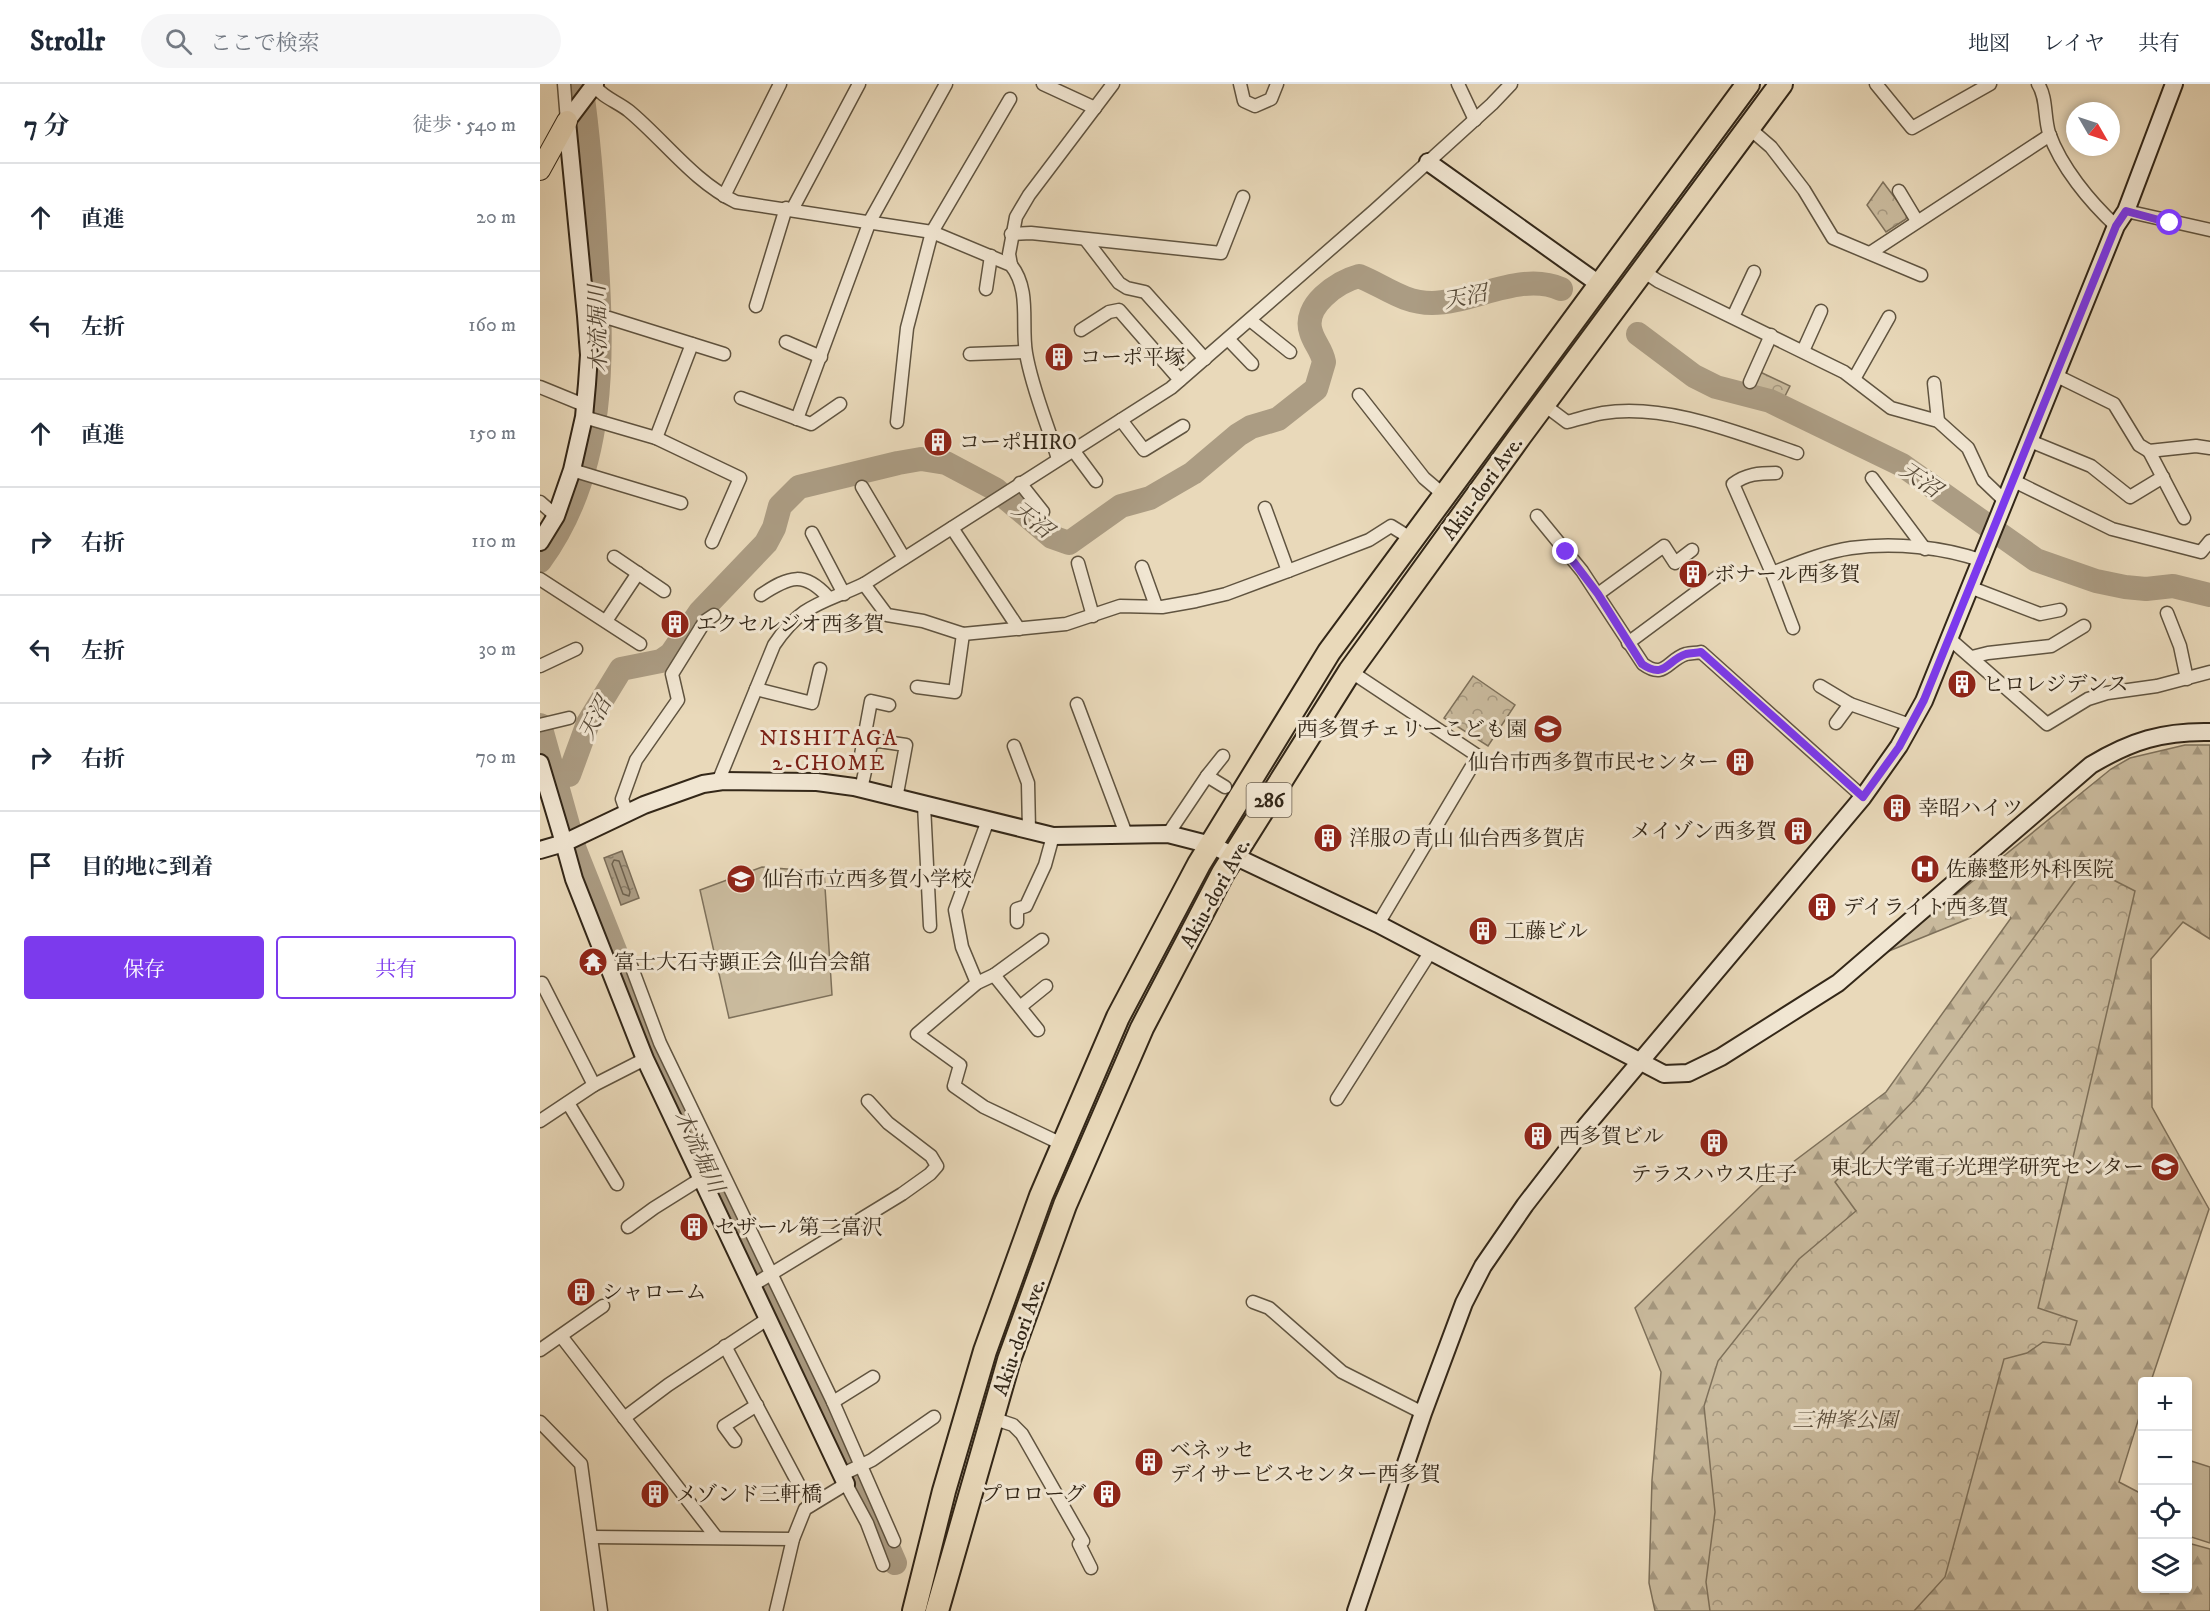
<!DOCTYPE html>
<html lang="ja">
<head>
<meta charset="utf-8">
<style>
  body { margin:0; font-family:"IM FELL DW Pica","Noto Serif JP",serif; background:#f6f6f7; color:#1f2937 }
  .controls { position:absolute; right:18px; bottom:18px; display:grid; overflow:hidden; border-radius:6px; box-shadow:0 3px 9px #0003 }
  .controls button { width:54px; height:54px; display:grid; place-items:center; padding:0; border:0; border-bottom:2px solid #e0e1e3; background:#fff; color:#1f2937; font:30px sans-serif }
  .compass { position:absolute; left:1526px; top:18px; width:54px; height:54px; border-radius:50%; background:#fff; box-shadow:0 3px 9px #0003; rotate:129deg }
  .stop { position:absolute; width:18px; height:18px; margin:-14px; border:4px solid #7c3aed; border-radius:50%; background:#fff }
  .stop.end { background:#7c3aed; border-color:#fff; box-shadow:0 2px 6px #0008 }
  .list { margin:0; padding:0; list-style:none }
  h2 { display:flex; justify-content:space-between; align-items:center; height:78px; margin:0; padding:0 24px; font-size:26px }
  h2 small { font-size:20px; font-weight:400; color:#747a83 }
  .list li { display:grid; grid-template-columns:39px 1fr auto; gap:18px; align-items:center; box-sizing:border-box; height:108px; padding:0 24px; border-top:2px solid #e0e1e3 }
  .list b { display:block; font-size:22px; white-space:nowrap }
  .list em { font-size:20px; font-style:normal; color:#747a83 }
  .actions { display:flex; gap:12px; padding:18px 24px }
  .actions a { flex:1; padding:14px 0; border:2px solid #7c3aed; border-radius:6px; text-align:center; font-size:21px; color:#7c3aed }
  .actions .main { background:#7c3aed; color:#fff }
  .icon { flex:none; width:33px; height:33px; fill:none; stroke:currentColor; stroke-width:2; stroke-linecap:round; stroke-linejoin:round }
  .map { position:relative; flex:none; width:1670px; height:1527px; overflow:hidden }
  header { display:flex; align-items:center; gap:36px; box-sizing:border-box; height:84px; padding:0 30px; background:#fff; border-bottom:2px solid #e0e1e3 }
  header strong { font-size:28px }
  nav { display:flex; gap:33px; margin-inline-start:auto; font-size:21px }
  .search { width:420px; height:54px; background:#f6f6f7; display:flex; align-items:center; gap:15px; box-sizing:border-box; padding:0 21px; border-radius:33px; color:#747a83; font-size:22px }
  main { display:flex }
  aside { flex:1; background:#fff }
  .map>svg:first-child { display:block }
  .green { fill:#cabb9e; stroke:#7e715b; stroke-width:1.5 }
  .forest { fill:url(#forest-firs); stroke:#7e715b; stroke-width:1.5 }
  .park { fill:url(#park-crowns); stroke:#7e715b; stroke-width:1.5 }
  .water { fill:url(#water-ripples); stroke:#7b6d58; stroke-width:1.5 }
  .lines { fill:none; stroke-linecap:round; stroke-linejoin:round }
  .shore { stroke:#6f624e; stroke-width:1.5 }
  .river { stroke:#ab9c83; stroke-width:24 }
  .street-casing { stroke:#605440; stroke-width:15 }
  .secondary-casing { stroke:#332718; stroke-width:20 }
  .primary-casing { stroke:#332718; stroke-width:22 }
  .highway-casing { stroke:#332718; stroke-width:26 }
  .street { stroke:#f1e6d2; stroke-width:12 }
  .secondary { stroke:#f1e6d2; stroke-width:16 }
  .primary { stroke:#e9d9ba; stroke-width:20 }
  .highway { stroke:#e9d9ba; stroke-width:22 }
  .route { stroke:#7c3aed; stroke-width:8 }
  .labels { text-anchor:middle; stroke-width:6; stroke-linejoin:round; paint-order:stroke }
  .shield { fill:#f1e6d2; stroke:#6c6050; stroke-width:1.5 }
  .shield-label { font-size:20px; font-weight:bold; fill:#332718 }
  .poi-label { font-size:21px; fill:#332718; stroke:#f1e6d2; text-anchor:start }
  .street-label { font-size:21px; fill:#332718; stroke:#f1e6d2 }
  .park-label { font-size:21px; font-style:italic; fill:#594c3a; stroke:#f1e6d2 }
  .water-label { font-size:22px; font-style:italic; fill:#574a38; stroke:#f1e6d2 }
  .neighbourhood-label { font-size:22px; letter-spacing:1.5px; fill:#7a1f14; stroke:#f1e6d2 }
</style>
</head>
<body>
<header>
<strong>Strollr</strong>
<div class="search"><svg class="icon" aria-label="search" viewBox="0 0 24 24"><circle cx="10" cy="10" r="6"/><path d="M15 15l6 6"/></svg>ここで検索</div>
<nav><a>地図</a><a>レイヤ</a><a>共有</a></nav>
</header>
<main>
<aside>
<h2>7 分<small>徒歩 · 540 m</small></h2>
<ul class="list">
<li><svg class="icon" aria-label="ahead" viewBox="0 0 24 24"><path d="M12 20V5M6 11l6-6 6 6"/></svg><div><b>直進</b></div><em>20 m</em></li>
<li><svg class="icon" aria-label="left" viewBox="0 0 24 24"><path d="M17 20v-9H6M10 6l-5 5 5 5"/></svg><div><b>左折</b></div><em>160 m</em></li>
<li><svg class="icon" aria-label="ahead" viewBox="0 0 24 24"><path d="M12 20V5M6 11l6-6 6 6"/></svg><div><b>直進</b></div><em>150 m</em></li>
<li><svg class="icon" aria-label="right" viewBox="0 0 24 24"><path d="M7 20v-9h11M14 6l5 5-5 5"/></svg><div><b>右折</b></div><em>110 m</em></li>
<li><svg class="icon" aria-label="left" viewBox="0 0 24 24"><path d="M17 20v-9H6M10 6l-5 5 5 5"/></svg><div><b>左折</b></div><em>30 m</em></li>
<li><svg class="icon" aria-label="right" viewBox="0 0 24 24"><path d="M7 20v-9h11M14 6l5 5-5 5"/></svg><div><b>右折</b></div><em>70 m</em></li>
<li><svg class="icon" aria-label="arrive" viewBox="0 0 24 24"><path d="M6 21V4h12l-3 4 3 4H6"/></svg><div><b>目的地に到着</b></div></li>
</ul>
<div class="actions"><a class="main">保存</a><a>共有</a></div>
</aside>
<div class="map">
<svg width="1670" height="1527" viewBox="0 0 1670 1527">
  <defs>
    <pattern id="forest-firs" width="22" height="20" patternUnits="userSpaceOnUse" patternTransform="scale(1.5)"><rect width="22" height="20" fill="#cabb9e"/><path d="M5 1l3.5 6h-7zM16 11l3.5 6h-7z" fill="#a59880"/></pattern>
    <pattern id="park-crowns" width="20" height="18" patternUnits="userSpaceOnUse" patternTransform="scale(1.5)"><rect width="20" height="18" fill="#cabb9e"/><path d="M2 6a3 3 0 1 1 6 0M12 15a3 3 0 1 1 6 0" fill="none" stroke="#a59880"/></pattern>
    <pattern id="water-ripples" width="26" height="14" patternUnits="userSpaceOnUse" patternTransform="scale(1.5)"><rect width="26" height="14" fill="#ab9c83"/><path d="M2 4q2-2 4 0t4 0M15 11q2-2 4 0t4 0" fill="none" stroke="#8c7f6a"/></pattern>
  </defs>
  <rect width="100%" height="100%" fill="#e9d9ba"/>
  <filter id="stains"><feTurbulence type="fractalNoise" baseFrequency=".00333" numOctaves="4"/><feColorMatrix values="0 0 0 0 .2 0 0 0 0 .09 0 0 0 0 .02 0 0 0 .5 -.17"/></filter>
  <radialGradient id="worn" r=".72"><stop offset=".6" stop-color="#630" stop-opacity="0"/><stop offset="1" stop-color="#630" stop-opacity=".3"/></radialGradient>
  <g class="green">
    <path d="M222,783L284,788L292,911L189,934L160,806Z"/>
    <path d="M1648,1376L1670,1383V1459L1648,1452Z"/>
  </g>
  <path class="forest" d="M1645,661H1670V855L1643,838L1611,875L1612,1023L1669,1125L1611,1297L1602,1298V1324L1579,1398L1602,1410V1504H1648V1459L1670,1465V1527H1115L1109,1499L1112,1396L1121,1288L1095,1224L1220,1103L1346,1008L1471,834L1460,822L1344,869L1571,685L1590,674Z"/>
  <g class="park">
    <path d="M1343,98L1367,130L1366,135L1346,148L1327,121Z"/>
    <path d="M1218,287L1250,302L1243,316L1212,303Z"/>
    <path d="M933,592L975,621L948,662L904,634Z"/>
    <path d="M1546,782L1595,807L1498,1224L1537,1237L1530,1261L1503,1258L1487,1269L1464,1275L1405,1493L1374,1527H1170L1166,1498L1175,1428L1164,1322L1178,1277L1259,1175L1316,1127L1295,1098L1379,1011Z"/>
  </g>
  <path class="water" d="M82,767L99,814L81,821L64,774Z"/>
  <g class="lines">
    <path class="shore" d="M74,776L79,777L90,808L89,812L83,810L72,780Z"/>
    <g class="river">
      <path d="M1098,250L1154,292L1176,303L1230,317L1362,381L1496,476L1556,497L1585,503L1606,505L1633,502L1670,511"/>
      <path d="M0,477C67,385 63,272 56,163C53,109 49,54 41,0"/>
      <path d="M0,641L35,766L122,985L317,1391L355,1479"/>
      <path d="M13,689L29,691L48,639L81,585L121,577L131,570L160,528L226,459L234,444L240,422L259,403L358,379L381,375L406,379L455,405L512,453L529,459L581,422L610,414L653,389L698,351L711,343L738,335L776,305L784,278C782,266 774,259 771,248C762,222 797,198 819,192C844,202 863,219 892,219C933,219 981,187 1021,205"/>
    </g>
    <g class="street-casing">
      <g id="street">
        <path d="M24,0L27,37"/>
        <path d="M57,0L55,2C62,13 78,18 89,27C124,56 154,98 196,118L392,148L471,181C491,206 481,240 486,269C492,305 508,341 518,375"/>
        <path d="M503,0L555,24"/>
        <path d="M700,0L704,17L715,22L731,15L737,0"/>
        <path d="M918,0L935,36"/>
        <path d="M1336,0L1372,44L1450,0"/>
        <path d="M1498,0C1507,13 1504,33 1509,49C1521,83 1550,118 1576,142"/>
        <path d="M1209,44L1231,63L1264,106L1293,154L1381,191"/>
        <path d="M1359,107L1377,137"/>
        <path d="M184,112L240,0"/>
        <path d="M253,124L319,0"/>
        <path d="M1586,127L1670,146"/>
        <path d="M471,150L491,149L681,169L703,113"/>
        <path d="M546,156L579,199L587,204L605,208L665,275"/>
        <path d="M1330,169L1510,51"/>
        <path d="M471,181L469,170L476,133L489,111L573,0"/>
        <path d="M1103,187L1118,197L1304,288L1351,324L1398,337L1428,364L1443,396L1466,418"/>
        <path d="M446,205L451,172"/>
        <path d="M216,222L246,124"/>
        <path d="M46,232L69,234L184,270"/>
        <path d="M1193,233L1214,188"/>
        <path d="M710,236L750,268"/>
        <path d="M541,246L569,228L579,226L640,296"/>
        <path d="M688,255L712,280"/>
        <path d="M246,258L281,273"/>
        <path d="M1263,267L1281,227"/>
        <path d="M430,270L485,268"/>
        <path d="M1517,292L1574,320L1599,361L1609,367L1656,362L1670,364"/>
        <path d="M1314,295L1349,233"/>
        <path d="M1210,298L1231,251"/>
        <path d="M1394,299L1398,337"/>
        <path d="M0,303L44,321"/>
        <path d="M819,311L884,394L904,411"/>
        <path d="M201,314L271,340L300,320"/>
        <path d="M1003,320L1027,338C1039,335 1051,331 1063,329C1126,319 1198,349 1257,369"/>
        <path d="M44,333L116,354L200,394L172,458"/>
        <path d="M257,335L330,137L406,0"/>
        <path d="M581,336L604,366L643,342"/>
        <path d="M357,338L367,244L392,148L470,15"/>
        <path d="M116,354L152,260"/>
        <path d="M1490,357L1551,382L1590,413L1623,393"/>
        <path d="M533,366L556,397"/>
        <path d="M1609,367L1644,434"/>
        <path d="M32,386L141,419"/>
        <path d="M1236,389C1219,389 1206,390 1193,400L1232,489C1258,479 1284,468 1311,464C1354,458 1403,463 1443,477"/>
        <path d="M1332,394L1385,465"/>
        <path d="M1474,397L1572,445L1661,468L1670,457"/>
        <path d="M480,399L503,428"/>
        <path d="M322,403L364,474"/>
        <path d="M0,418L16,432"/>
        <path d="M725,424L748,487"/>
        <path d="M997,432L1042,487L1103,580C1125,596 1127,576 1146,570C1151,569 1157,569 1161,568L1323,713"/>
        <path d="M412,444L479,545"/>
        <path d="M272,449L304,510"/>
        <path d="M74,473L124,507"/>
        <path d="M538,479L553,532"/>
        <path d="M602,483L616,522"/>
        <path d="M1232,489L1253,544"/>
        <path d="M0,495L100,560"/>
        <path d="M324,500L347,531L383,537L423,550L526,540L580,522L622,523L656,517L686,510L748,487L829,456L851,442L872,455"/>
        <path d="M1432,504L1500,530L1520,526"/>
        <path d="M1058,510L1124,462L1135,479L1152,466"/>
        <path d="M221,511C250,492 264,487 288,513"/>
        <path d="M1627,529L1640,562L1647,595"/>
        <path d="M66,537L98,489"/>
        <path d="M1411,556L1507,640L1548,615L1567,609L1617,602L1670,588"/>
        <path d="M1088,559L1181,490"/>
        <path d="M1432,573L1448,569L1511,562L1544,542"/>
        <path d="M0,582L36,565"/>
        <path d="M810,587L938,672L838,840"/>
        <path d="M1280,602L1310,620L1370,641"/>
        <path d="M377,603L415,608L423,550"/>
        <path d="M216,605L272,619L280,585"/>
        <path d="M537,620L586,750"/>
        <path d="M1296,639L1310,620"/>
        <path d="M0,641L29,634"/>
        <path d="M474,662L488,699L489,746"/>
        <path d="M320,676L331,617L349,621"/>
        <path d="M667,692L683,672"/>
        <path d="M178,698L234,561C262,519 282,520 324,500L631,304L834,127L952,20L971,0"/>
        <path d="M321,705L332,656L366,661L356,715"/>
        <path d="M384,721L390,842"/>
        <path d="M87,729L82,715L96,676L138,616L132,590L165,537L174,531"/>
        <path d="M628,750L667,692L685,703"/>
        <path d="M477,838V825L486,822L505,781L513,752"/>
        <path d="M502,856L454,891L437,899L377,950L420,981L414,1002L444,1023L524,1061"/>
        <path d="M89,876L120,959L293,1318L354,1457"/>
        <path d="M454,891L498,946"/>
        <path d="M2,899L54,1001"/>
        <path d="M437,899L422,863L415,826L448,736"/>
        <path d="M480,923L506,902"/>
        <path d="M797,1015L891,867"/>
        <path d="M28,1019L77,1100"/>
        <path d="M0,1037L54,1001L105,975"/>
        <path d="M88,1143L114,1124L162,1094"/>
        <path d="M213,1201L362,1110L390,1090L397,1082L391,1072L348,1039L328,1017"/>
        <path d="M713,1218L729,1224L802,1288L883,1329"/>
        <path d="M21,1252L176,1453"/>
        <path d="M185,1262L258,1399"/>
        <path d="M0,1266L63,1222"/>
        <path d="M293,1318L333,1293"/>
        <path d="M84,1334L128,1301L229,1234"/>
        <path d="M452,1334L473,1341L482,1350L543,1457L539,1460L551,1484"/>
        <path d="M0,1338L41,1380L61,1527"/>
        <path d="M195,1357L184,1342L217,1321"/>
        <path d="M303,1390L332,1376L394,1333"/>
        <path d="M53,1453L253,1455"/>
        <path d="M236,1527L253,1455L265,1425L306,1400L327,1439L343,1481"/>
      </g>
    </g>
    <g class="secondary-casing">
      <g id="secondary">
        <path d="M888,78L1059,200"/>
        <path d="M0,458L16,432L32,386L44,333L47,300L49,271L46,232L27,37L55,0"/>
        <path d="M0,679L24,759L0,766"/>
        <path d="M306,1400L105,975L34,795L24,759L104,721L163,700L183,697L277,698L314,703L513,752L628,750L671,761L838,840L1124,990L1148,989L1181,973L1298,899L1551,681C1591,657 1623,647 1670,648"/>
        <path d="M816,1527L883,1329L924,1219L943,1182L985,1121L1046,1042L1323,713L1359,662L1384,617L1576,142L1586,127L1634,0"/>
      </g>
    </g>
    <g class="primary-casing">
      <path id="primary" d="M0,86L27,37"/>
    </g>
    <g class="highway-casing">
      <g id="highway">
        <path d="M374,1527L404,1407L445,1267L501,1112L578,933L659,780L789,568L1208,0"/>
        <path d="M397,1527L469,1276L525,1121L602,944L683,789L810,587L980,352L1241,0"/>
      </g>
    </g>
    <use href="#street" class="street"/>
    <use href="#secondary" class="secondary"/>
    <use href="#primary" class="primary"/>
    <use href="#highway" class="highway"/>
  </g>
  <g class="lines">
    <path class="route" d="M1026,468L1058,510L1102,580C1125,596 1127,576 1146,570C1151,569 1157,569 1161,568L1323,713L1359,663L1384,616L1576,142L1586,127L1630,139"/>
  </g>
  <defs>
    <g id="building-disc" transform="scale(1.5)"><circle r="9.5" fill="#8f2418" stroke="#f1e6d2"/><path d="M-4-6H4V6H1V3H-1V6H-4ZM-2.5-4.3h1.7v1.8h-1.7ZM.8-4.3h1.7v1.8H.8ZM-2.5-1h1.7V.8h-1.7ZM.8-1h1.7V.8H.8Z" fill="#fff"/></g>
    <g id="school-disc" transform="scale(1.5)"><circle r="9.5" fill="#8f2418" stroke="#f1e6d2"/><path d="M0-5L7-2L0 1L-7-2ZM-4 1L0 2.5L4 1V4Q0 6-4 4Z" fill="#fff"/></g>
    <g id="hospital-disc" transform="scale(1.5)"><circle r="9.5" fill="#8f2418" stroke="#f1e6d2"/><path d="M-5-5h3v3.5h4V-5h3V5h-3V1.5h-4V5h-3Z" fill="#fff"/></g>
    <g id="temple-disc" transform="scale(1.5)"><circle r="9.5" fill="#8f2418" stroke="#f1e6d2"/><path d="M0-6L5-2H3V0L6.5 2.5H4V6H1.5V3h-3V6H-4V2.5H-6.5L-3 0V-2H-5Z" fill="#fff"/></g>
    <g id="university-disc" transform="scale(1.5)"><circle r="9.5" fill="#8f2418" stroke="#f1e6d2"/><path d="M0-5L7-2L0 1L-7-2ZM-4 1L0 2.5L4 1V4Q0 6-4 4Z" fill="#fff"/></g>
  </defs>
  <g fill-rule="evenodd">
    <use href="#building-disc" x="519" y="273"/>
    <use href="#building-disc" x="398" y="358"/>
    <use href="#building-disc" x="1153" y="490"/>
    <use href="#building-disc" x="135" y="540"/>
    <use href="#building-disc" x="1422" y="600"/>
    <use href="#school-disc" x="1008" y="645"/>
    <use href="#building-disc" x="1200" y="678"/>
    <use href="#building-disc" x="1357" y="724"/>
    <use href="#building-disc" x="1258" y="747"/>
    <use href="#building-disc" x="788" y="754"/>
    <use href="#hospital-disc" x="1385" y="785"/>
    <use href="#school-disc" x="201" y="795"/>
    <use href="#building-disc" x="1282" y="823"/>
    <use href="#building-disc" x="943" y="847"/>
    <use href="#temple-disc" x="53" y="878"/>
    <use href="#building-disc" x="998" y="1052"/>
    <use href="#building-disc" x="1174" y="1059"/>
    <use href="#university-disc" x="1625" y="1083"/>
    <use href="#building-disc" x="154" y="1143"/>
    <use href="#building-disc" x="41" y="1208"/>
    <use href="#building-disc" x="609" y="1378"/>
    <use href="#building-disc" x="115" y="1410"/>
    <use href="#building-disc" x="567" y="1410"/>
  </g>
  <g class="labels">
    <rect class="shield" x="706.5" y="699" width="45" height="34" rx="4.5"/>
    <g class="shield-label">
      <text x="729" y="723">286</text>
    </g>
    <g class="poi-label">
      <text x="540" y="280">コーポ平塚</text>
      <text x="419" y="365">コーポHIRO</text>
      <text x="1174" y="497">ボナール西多賀</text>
      <text x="156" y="547">エクセルジオ西多賀</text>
      <text x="1443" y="607">ヒロレジデンス</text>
      <text x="987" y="652" text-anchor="end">西多賀チェリーこども園</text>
      <text x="1179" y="685" text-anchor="end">仙台市西多賀市民センター</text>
      <text x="1378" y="731">幸昭ハイツ</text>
      <text x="1237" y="754" text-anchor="end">メイゾン西多賀</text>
      <text x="809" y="761">洋服の青山 仙台西多賀店</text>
      <text x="1406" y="792">佐藤整形外科医院</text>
      <text x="222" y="802">仙台市立西多賀小学校</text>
      <text x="1303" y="830">デイライト西多賀</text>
      <text x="964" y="854">工藤ビル</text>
      <text x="74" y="885">富士大石寺顕正会 仙台会舘</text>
      <text x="1019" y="1059">西多賀ビル</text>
      <text x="1604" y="1090" text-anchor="end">東北大学電子光理学研究センター</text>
      <text x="1174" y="1097" text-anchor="middle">テラスハウス庄子</text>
      <text x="175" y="1150">セザール第二富沢</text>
      <text x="62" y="1215">シャローム</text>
      <text x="630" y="1373">ベネッセ<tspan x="630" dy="24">デイサービスセンター西多賀</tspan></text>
      <text x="136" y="1417">メゾンド三軒橋</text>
      <text x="546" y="1417" text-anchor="end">プロローグ</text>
    </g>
    <g class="street-label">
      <text transform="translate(942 404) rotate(-54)" y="7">Akiu-dori Ave.</text>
      <text transform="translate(675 809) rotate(-61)" y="7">Akiu-dori Ave.</text>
      <text transform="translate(479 1253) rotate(-71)" y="7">Akiu-dori Ave.</text>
    </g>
    <g class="park-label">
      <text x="1305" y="1343">三神峯公園</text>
    </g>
    <g class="water-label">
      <text transform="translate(925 212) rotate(-11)" y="8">天沼</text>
      <text transform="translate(57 245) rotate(-91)" y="8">木流堀川</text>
      <text transform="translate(1381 395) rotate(34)" y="8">天沼</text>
      <text transform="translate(493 435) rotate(38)" y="8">天沼</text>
      <text transform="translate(54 634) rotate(-63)" y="8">天沼</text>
      <text transform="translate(160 1067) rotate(65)" y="8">木流堀川</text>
    </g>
    <g class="neighbourhood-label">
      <text x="289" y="661">NISHITAGA<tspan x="289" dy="25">2-CHOME</tspan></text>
    </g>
  </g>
  <rect width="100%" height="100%" filter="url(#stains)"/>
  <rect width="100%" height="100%" fill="url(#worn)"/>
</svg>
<div class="controls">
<button>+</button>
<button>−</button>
<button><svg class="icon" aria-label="locate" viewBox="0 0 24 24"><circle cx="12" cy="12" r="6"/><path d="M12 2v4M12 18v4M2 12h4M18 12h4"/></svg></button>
<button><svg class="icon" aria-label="layers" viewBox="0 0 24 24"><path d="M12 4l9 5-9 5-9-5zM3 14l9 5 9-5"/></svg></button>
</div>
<svg class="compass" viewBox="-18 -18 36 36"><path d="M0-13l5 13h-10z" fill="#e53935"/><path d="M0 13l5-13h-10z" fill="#747a83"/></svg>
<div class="stop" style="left:1630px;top:139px"></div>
<div class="stop end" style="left:1026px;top:468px"></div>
</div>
</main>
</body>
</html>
